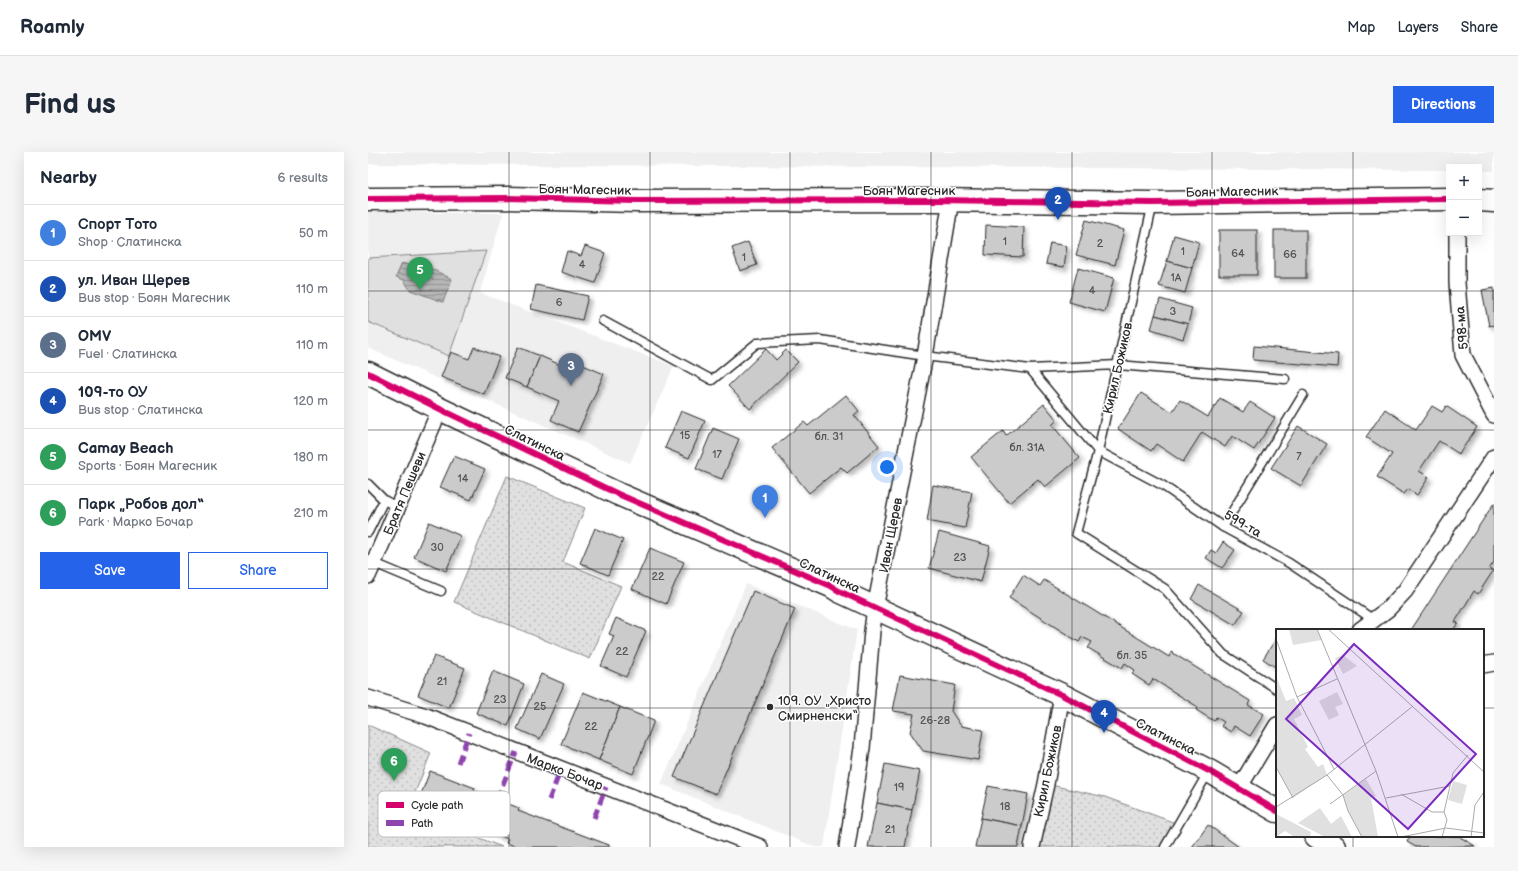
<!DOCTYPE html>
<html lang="en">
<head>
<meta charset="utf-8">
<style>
  body { margin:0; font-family:"Balsamiq Sans",sans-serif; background:#f6f6f7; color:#1f2937 }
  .controls { position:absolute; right:12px; top:12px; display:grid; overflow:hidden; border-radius:0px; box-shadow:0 4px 16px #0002 }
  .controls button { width:36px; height:36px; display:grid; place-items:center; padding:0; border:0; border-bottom:1px solid #e0e1e3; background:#fff; color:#1f2937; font:20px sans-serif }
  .you { position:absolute; left:519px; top:315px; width:14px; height:14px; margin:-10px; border:3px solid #fff; border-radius:50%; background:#1a73e8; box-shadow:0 0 0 6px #1a73e833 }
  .badge { display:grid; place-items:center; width:26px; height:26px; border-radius:50%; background:#2563eb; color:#fff; font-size:13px; font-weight:700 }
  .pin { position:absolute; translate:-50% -33px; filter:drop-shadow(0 1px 2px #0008) }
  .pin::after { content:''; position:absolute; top:21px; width:14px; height:12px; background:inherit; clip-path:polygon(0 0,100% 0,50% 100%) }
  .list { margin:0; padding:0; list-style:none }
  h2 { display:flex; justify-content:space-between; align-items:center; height:52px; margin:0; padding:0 16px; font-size:17px }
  h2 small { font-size:13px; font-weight:400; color:#747a83 }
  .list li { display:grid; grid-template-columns:26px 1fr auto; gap:12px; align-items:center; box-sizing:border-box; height:56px; padding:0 16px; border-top:1px solid #e0e1e3 }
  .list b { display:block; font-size:15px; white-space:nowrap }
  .list p { margin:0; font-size:13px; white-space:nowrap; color:#747a83 }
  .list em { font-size:13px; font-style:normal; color:#747a83 }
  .actions { display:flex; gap:8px; padding:12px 16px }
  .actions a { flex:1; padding:9px 0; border:1px solid #2563eb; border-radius:0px; text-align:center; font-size:14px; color:#2563eb }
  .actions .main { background:#2563eb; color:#fff }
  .map { position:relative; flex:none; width:1126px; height:695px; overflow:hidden; border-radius:0px }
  header { display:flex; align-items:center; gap:24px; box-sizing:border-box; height:56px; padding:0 20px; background:#fff; border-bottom:1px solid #e0e1e3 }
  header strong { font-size:19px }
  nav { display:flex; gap:22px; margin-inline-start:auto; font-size:14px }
  .intro { display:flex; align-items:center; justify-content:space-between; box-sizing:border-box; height:96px; padding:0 24px }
  h1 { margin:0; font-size:28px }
  .button { padding:10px 18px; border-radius:0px; background:#2563eb; color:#fff; font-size:14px; font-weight:700 }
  main { display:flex; gap:24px; padding:0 24px }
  aside { flex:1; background:#fff; border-radius:0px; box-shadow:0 4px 16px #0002 }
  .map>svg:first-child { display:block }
  .built { fill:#efefef }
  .green { fill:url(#green-dots); stroke:#868686 }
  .pitch { fill:#e0e0e0; stroke:#868686 }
  .water { fill:url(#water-rules); stroke:#7e7e7e }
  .building { fill:#cbcbcb; stroke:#2b2b2b; filter:url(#shadow) }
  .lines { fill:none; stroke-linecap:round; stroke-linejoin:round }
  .lane-casing { stroke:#2b2b2b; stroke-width:11 }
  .street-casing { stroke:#2b2b2b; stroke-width:18 }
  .secondary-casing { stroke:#2b2b2b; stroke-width:25 }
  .lane { stroke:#fff; stroke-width:8 }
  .street { stroke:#fff; stroke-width:15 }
  .secondary { stroke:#fff; stroke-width:22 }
  .quiet { stroke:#8e44ad; stroke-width:5; stroke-dasharray:10 5; stroke-linecap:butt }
  .cycleway-casing { stroke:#fff; stroke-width:8 }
  .cycleway { stroke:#d6006c; stroke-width:6 }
  .grid { fill:none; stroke:#2b2b2b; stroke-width:1; stroke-opacity:0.55 }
  .poi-dot { fill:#2b2b2b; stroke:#fff; stroke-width:1.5 }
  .labels { text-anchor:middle; stroke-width:3; stroke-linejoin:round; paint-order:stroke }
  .number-label { font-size:11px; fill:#535353 }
  .street-label { font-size:13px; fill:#2b2b2b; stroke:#fff }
  .poi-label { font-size:13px; fill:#2b2b2b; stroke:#fff; text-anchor:start }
  .inset-road { fill:none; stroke:#aaa; stroke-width:1 }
  .view { fill:#7b2cbf; fill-opacity:0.15; stroke:#7b2cbf; stroke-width:2 }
  .inset-edge { fill:none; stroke:#2b2b2b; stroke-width:2 }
  .key { fill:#fff; stroke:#bfbfbf; stroke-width:1 }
  .key-label { font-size:11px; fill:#2b2b2b }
</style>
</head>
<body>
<header>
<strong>Roamly</strong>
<nav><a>Map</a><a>Layers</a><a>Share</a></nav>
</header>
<div class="intro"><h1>Find us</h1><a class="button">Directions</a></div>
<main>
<aside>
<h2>Nearby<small>6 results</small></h2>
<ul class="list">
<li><span class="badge" style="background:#3f7fe0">1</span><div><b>Спорт Тото</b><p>Shop · Слатинска</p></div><em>50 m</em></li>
<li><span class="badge" style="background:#1a4fb4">2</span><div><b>ул. Иван Щерев</b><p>Bus stop · Боян Магесник</p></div><em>110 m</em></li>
<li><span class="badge" style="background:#5c6f8a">3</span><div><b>OMV</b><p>Fuel · Слатинска</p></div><em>110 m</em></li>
<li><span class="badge" style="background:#1a4fb4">4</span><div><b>109-то ОУ</b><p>Bus stop · Слатинска</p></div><em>120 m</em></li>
<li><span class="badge" style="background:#2e9e5b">5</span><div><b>Camay Beach</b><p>Sports · Боян Магесник</p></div><em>180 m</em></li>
<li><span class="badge" style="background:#2e9e5b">6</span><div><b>Парк „Робов дол“</b><p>Park · Марко Бочар</p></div><em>210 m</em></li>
</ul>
<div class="actions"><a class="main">Save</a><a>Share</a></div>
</aside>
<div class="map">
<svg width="1126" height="695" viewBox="0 0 1126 695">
  <defs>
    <pattern id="green-dots" width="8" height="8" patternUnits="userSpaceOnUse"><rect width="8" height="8" fill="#e0e0e0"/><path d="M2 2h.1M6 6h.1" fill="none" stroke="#c0c0c0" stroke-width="1.8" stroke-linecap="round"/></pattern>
    <pattern id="water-rules" width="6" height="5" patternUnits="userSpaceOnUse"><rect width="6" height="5" fill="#b6b6b6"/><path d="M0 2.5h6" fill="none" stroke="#949494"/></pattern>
    <filter id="shadow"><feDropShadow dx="3.5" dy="3.5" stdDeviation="2" flood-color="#0004"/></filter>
  </defs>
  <rect width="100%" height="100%" fill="#fff"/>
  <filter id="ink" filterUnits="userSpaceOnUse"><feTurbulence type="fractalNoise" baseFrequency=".025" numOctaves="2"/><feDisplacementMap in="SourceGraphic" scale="8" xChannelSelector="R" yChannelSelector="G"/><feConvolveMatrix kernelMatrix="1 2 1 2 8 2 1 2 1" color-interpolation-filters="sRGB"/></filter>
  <g filter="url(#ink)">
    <g class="built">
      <path d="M0,0H1126V19H1111V15H1081V18L0,12Z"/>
      <path d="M0,60L135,61L112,141L306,214L262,311L0,196Z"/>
      <path d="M378,432L489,478L456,695H447L293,632Z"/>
    </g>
    <g class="green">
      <path d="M139,324L217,356L195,410L253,434L222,507L86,450Z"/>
      <path d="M0,573L63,601L40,658L134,695H0Z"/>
      <path d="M678,632L737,645L810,672L797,695H664Z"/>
    </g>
    <path class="pitch" d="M118,99L81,204L0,170V106Z"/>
    <path class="water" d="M34,111L41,113L52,111L84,127L75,150L42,138L36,128L28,125Z"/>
    <g class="building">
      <path d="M718,68L756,78L747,113L708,103Z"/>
      <path d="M618,73L656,75L655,105L617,103Z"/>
      <rect x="851" y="78" width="38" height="45"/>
      <rect x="906" y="78" width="32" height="48"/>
      <path d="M806,83L831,90L824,116L799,109Z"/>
      <path d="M380,90L389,113L372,119L364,96Z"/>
      <path d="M682,91L699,94L696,115L678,112Z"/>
      <path d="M217,94L237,101L227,131L193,120L199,99L213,104Z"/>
      <path d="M799,109L824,116L817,141L791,134Z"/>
      <path d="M710,116L746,126L737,160L701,150Z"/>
      <path d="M168,133L220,144L214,168L163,157Z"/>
      <path d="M1126,136V173L1121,174L1114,138Z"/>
      <path d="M792,147L824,156L820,172L787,163Z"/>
      <path d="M787,163L820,172L815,187L783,177Z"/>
      <path d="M886,194L970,202L969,215L885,208Z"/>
      <path d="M106,195L131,205L116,242L73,225L83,200L101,207Z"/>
      <path d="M150,195L172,204L159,235L137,226Z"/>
      <path d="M398,197L408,208L418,198L430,210L382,257L360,234Z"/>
      <path d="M172,204L204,218L208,210L236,222L210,280L183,268L191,249L159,235Z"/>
      <path d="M773,241L804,260L812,248L840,265L852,246L875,260L882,250L907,266L886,298L864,284L857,295L834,280L815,310L788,292L783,299L750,277Z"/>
      <path d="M478,243L491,259L486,263L511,294L479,321L473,315L441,341L404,296L436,270L440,274Z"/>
      <path d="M676,252L689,268L684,273L712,306L677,335L670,327L641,351L603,305L635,279L638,284Z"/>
      <path d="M1064,254L1074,260L1078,254L1109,275L1091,302L1071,289L1051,319L1061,325L1049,343L1040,337L1036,342L1009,325L1024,302L998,285L1017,257L1048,278Z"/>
      <path d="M313,259L337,269L321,306L297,296Z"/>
      <path d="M930,274L959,292L933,334L903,316Z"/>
      <path d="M345,276L371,287L354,327L328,317Z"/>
      <path d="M86,304L117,317L103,348L72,335Z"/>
      <path d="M565,333L604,340L597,376L559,369Z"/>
      <path d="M1126,351V410L1121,417L1125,419L1110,442L1106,439L1087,470L1090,471L1085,478H1043Z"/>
      <path d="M61,370L93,384L78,419L46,405Z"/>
      <path d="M227,376L255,388L240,423L212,411Z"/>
      <path d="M571,380L622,394L613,430L561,416Z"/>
      <path d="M855,390L867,398L854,416L838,406L843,398L848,401Z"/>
      <path d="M282,396L316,410L298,452L264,437Z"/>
      <path d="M655,423L672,434L676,428L801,505L803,500L882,549L880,553L896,562L882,584L866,574L863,580L853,574L856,570L848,565L846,569L828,558L830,555L785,527L781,533L764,522L767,518L757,511L754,516L720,496L724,490L714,485L711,490L641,446Z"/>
      <path d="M831,433L876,459L867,473L823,447Z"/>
      <path d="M385,439L427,457L348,642L306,625Z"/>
      <path d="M248,466L278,479L258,525L233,514L246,484L241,482Z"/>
      <path d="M909,485V516L895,507Z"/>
      <path d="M66,504L97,516L81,556L50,543Z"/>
      <path d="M125,519L156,532L140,574L108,561Z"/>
      <path d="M173,522L196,532L172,587L149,577Z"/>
      <path d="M532,523L587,533L583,559L593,574L615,578L610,608L555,599L542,580L546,562L525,559Z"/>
      <path d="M215,540L252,555L231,608L193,592Z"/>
      <path d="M252,555L286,569L265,622L231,608Z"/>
      <path d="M517,612L552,619L544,658L509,651Z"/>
      <path d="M62,619L107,636L106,639L151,656L150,659L241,693V695H150L138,691L140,687L95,670L96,667L50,650Z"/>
      <path d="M620,634L660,642L654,674L613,666Z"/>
      <path d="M509,651L544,658L537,695H500Z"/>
      <path d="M613,666L654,674L650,695H607Z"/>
      <path d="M840,673L871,695H824Z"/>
      <path d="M1042,684H1092V685L1107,694L1048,695L1039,690Z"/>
    </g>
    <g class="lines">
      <g class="lane-casing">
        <g id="lane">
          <path d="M785,51L730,299L708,381L797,437L855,502L909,537"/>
          <path d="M235,169L344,228L389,191L452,188L557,204L662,217L750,213L917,227"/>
          <path d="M662,217L730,299L794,333L855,375L921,411L1006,468"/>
          <path d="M0,332L16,348L29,355"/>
          <path d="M855,375L935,243"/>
          <path d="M0,380L16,348"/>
          <path d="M6,411L73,439"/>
          <path d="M797,695L841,619"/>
        </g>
      </g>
      <g class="street-casing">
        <g id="street">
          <path d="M1089,81V131L1095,203L1126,263"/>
          <path d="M0,424L72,257"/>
          <path d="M992,478L1020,457L1037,439L1126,305"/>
          <path d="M1115,513L1126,511"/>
          <path d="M0,546L58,564L392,695"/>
          <path d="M871,636L909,573"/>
          <path d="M479,695L494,596L504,479L507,456L557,204L583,48"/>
          <path d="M664,695L678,632L694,543"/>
        </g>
      </g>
      <g class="secondary-casing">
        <g id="secondary">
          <path d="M0,47L139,46L269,49L566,48L785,51L1081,47"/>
          <path d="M1111,48L1126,49"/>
          <path d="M0,221L72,257L250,342L463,434L471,439L694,543L841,619L909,659"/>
          <path d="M948,684L966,695"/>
        </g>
      </g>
      <use href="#lane" class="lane"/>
      <use href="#street" class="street"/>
      <use href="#secondary" class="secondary"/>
      <g class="quiet">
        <path d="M90,611L101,581"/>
        <path d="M129,647L148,600"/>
        <path d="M181,648L193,617"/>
        <path d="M226,666L238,635"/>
      </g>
      <g class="cycleway-casing">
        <g id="cycleway">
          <path d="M0,47L139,46L269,49L566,48L785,51L1081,47"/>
          <path d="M0,221L72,257L250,342L463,434L471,439L694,543L841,619L909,659"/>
        </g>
      </g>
      <use href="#cycleway" class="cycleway"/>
    </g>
  </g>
  <path class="grid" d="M141,0V695M282,0V695M422,0V695M563,0V695M704,0V695M844,0V695M985,0V478M0,139H1126M0,278H1126M0,417H1126M0,556H909M1115,556H1126M985,684V695"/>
  <circle class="poi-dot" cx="402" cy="555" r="4"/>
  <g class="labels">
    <g class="number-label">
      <text x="637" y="93">1</text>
      <text x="732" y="95">2</text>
      <text x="815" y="103">1</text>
      <text x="870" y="105">64</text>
      <text x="922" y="106">66</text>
      <text x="376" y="109">1</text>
      <text x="214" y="116">4</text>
      <text x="808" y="129">1А</text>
      <text x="724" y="142">4</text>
      <text x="191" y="154">6</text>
      <text x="805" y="163">3</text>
      <text x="317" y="287">15</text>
      <text x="461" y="288">бл. 31</text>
      <text x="659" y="299">бл. 31А</text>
      <text x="349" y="306">17</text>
      <text x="931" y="308">7</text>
      <text x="95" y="330">14</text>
      <text x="69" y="399">30</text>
      <text x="592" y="409">23</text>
      <text x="290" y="428">22</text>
      <text x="254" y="503">22</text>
      <text x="764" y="507">бл. 35</text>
      <text x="74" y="533">21</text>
      <text x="132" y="551">23</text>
      <text x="172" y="558">25</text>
      <text x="567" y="572">26-28</text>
      <text x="223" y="578">22</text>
      <text x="531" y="639">19</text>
      <text x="637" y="658">18</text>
      <text x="522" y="681">21</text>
    </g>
    <g class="street-label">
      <text transform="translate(217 37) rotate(1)" y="5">Боян Магесник</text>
      <text x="541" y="43">Боян Магесник</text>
      <text transform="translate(864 39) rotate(-1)" y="5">Боян Магесник</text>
      <text transform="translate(1093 176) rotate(-95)" y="5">598-ма</text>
      <text transform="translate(749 216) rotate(-77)" y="5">Кирил Божиков</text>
      <text transform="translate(167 290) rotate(26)" y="5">Слатинска</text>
      <text transform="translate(36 341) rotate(-67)" y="5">Братя Пешеви</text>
      <text transform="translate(875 371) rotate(30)" y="5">599-та</text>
      <text transform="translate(522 383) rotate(-79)" y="5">Иван Щерев</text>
      <text transform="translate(462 423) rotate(25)" y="5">Слатинска</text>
      <text transform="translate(798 584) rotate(27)" y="5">Слатинска</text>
      <text transform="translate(197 619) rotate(21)" y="5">Марко Бочар</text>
      <text transform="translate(679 619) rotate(-78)" y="5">Кирил Божиков</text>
    </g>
    <g class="poi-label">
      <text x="410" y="553">109. ОУ „Христо<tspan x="410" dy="15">Смирненски“</tspan></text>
    </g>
  </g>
  <g transform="translate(908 477)">
    <rect width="208" height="208" fill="#fff"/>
    <path d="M13,0H41L46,11L17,16ZM0,47L10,72L18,69L26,86L18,90L32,118L29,120L42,138L47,135L51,146L17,169L0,138ZM61,63L67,75L59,78L63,86L53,91L43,72ZM90,150L100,167L95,169L102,208H86L72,182L67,166Z" fill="#e0e0e0"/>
    <path d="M44,179L55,195L65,187L76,208H49L22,194ZM0,185L35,203L34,208H19L9,202L0,208Z" fill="#e0e0e0"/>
    <path d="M67,26L81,37L67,45L59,29ZM177,152L191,156L186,175L172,171Z" fill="#e0e0e0"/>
    <path class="inset-road" d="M41,0L100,142L122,208M52,0L208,143M0,10L21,68L58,140M21,68L61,50M0,138L17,169M51,146L67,166L72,182L86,208M125,165L156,183H168M110,169L174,157M54,175L100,142M0,178L51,146L137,77M168,183L177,144L192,126M125,208L170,199L208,204M166,208L171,191L168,183M195,208L199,176L208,163"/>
    <path class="view" d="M78,15L200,125L132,200L10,90Z"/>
    <rect width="208" height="208" class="inset-edge"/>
  </g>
  <rect x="10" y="639" width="132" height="46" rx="6" class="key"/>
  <rect x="18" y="650" width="18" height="6" fill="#d6006c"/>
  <rect x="18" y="668" width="18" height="6" fill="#8e44ad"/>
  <g class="key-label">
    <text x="43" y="657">Cycle path</text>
    <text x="43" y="675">Path</text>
  </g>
</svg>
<div class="controls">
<button>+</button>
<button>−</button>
</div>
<div class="you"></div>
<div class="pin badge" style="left:397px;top:366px;background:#3f7fe0">1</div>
<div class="pin badge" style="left:690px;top:68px;background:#1a4fb4">2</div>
<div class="pin badge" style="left:203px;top:234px;background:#5c6f8a">3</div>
<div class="pin badge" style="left:736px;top:581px;background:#1a4fb4">4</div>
<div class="pin badge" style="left:52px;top:138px;background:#2e9e5b">5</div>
<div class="pin badge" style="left:26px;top:629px;background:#2e9e5b">6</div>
</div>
</main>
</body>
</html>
